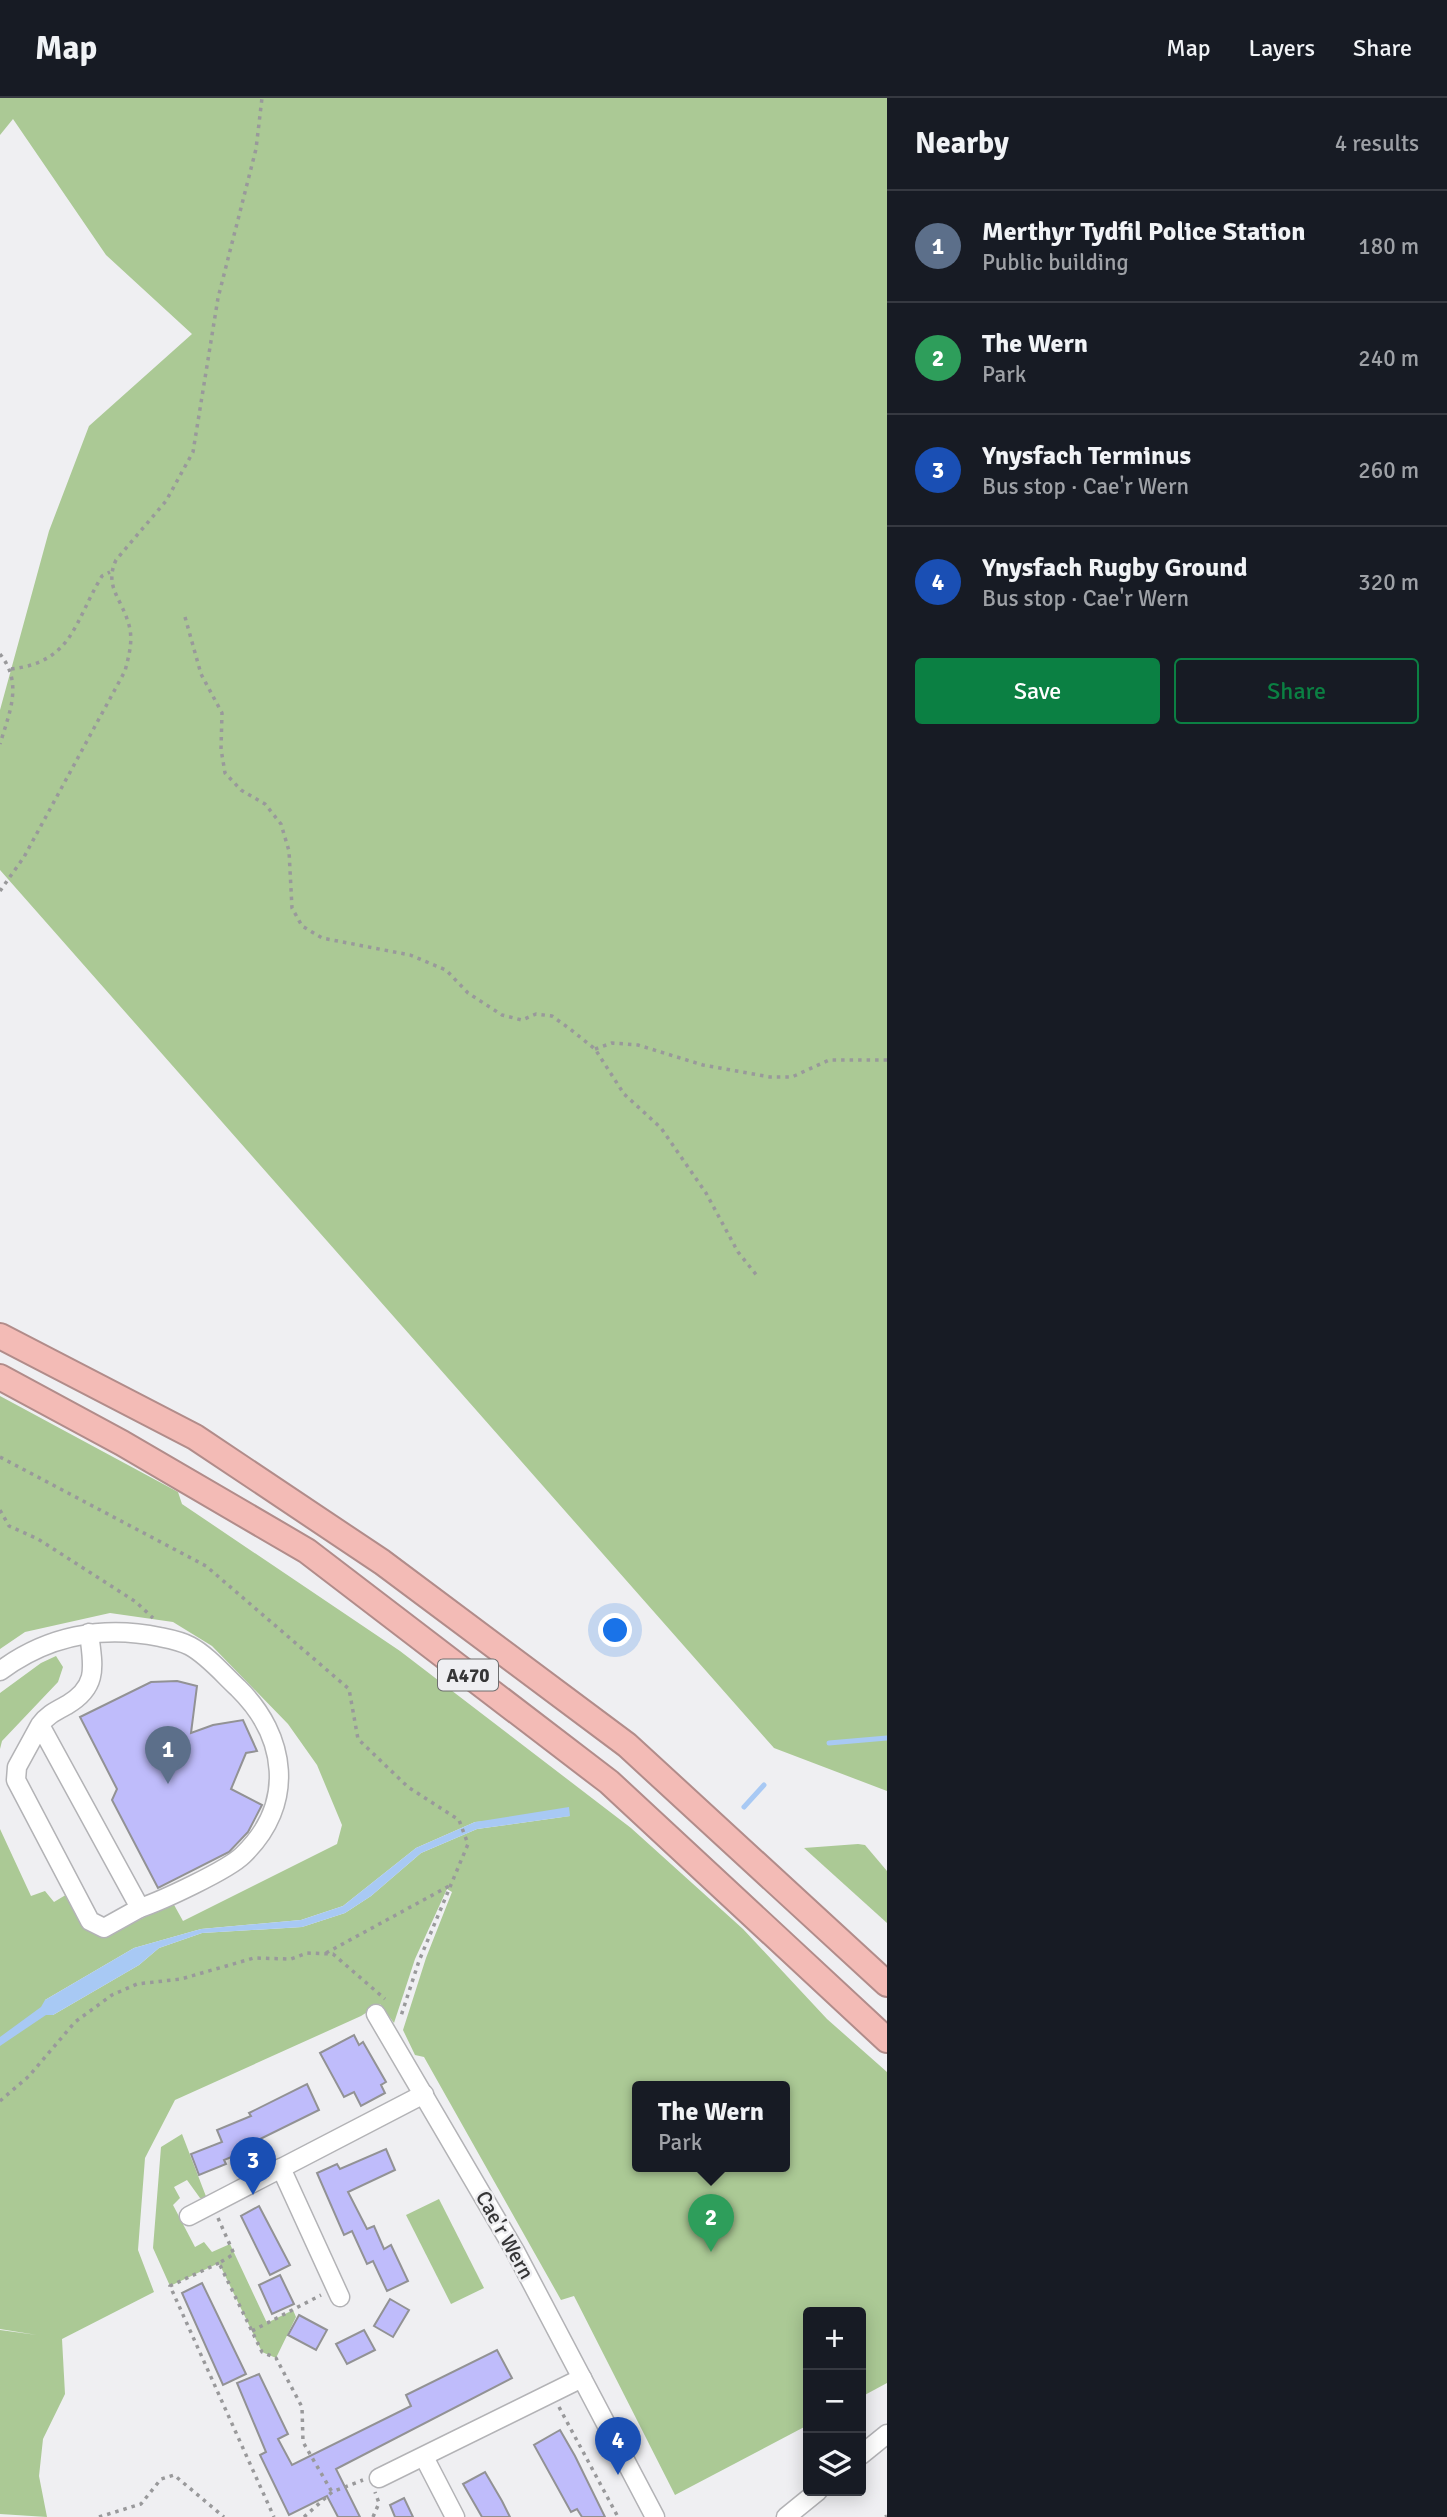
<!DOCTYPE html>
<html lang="en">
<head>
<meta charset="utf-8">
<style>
  body { margin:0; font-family:Signika,sans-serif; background:#242831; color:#f1f3f6 }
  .controls { position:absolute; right:21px; bottom:21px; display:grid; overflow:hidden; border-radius:7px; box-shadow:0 4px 18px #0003 }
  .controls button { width:63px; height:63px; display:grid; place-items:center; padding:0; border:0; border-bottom:2px solid #363941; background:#171b24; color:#f1f3f6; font:35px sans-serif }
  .you { position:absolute; left:616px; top:1533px; width:24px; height:24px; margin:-18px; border:5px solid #fff; border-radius:50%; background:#1a73e8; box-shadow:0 0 0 10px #1a73e833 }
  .badge { display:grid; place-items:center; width:46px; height:46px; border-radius:50%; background:#0b8043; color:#fff; font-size:23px; font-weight:700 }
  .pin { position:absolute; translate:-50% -58px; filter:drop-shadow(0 2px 4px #0008) }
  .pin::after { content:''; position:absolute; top:37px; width:24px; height:21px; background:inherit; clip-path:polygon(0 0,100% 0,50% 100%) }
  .popup { position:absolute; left:632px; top:1983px; width:158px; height:91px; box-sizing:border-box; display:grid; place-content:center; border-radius:7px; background:#171b24; filter:drop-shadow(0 2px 5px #0005); font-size:23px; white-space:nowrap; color:#9ea1a6 }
  .popup b { font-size:26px; color:#f1f3f6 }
  .popup::after { content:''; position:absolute; left:50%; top:100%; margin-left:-14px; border:14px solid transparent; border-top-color:#171b24 }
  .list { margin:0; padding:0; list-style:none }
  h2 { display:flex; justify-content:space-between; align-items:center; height:91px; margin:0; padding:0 28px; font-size:30px }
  h2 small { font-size:23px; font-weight:400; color:#9ea1a6 }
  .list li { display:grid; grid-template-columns:46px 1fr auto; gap:21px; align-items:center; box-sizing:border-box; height:112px; padding:0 28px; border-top:2px solid #363941 }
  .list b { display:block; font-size:26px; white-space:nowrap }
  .list p { margin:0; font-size:23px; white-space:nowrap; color:#9ea1a6 }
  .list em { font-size:23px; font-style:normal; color:#9ea1a6 }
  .actions { display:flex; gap:14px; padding:21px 28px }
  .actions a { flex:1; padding:16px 0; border:2px solid #0b8043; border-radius:7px; text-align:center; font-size:24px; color:#0b8043 }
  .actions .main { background:#0b8043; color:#fff }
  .icon { flex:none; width:38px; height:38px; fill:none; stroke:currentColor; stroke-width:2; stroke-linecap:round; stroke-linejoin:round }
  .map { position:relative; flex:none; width:887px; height:2419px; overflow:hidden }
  header { display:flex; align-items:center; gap:42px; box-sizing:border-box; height:98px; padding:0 35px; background:#171b24; border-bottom:2px solid #363941 }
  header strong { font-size:33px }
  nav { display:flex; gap:38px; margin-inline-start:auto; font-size:24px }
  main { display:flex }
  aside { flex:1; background:#171b24 }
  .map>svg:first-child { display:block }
  .green { fill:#abc995; fill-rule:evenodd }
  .water { fill:#a8c9f4 }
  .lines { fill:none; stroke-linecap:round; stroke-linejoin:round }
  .stream { stroke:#a8c9f4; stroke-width:5 }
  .building { fill:#bfbcfb; stroke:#929294; stroke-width:2 }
  .minor-casing { stroke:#b3b3b6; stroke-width:21 }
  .highway-casing { stroke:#b18c8a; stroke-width:28 }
  .path { stroke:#99999b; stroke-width:3.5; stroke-dasharray:3.5 5; stroke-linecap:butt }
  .minor { stroke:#fff; stroke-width:18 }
  .highway { stroke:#f3bbb6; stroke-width:24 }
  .labels { text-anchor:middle; stroke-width:5; stroke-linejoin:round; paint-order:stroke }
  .shield { fill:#efeff2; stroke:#6e6e6f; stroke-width:2 }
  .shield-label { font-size:19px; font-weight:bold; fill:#363637 }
  .street-label { font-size:21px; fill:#363637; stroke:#efeff2 }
</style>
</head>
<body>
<header>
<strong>Map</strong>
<nav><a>Map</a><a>Layers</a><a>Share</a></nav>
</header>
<main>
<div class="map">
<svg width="887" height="2419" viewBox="0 0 887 2419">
  <rect width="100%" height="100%" fill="#efeff2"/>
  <g class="green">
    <path d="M0,0H887V1693L774,1650L0,772V612L49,433L89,328L192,236L106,157L13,21L0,37Z"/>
    <path d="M0,1298L178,1394L182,1406L400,1553L631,1730L743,1831L827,1921L887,1974V2285L861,2299V2214H808V2327L675,2397L574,2198L561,2202L424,1959L415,1957L403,1932L426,1860L452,1794L447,1791L415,1861L394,1925L380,1906L361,1918L175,2002L145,2060L138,2152L154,2194L62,2241L65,2296L43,2341L39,2378L47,2419L0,2416V2232L37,2237L0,2231V1731L31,1798L45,1793L54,1804L69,1795L103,1836L119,1832L173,1805L183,1823L337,1746L342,1727L317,1667L288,1626L212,1548L173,1524L110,1515L25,1534L0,1551ZM570,1718L477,1731L421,1755L371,1798L345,1815L302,1829L202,1835L159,1850L139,1867L53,1917L45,1902L134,1850L201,1831L301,1822L343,1808L416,1750L475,1724ZM638,1988H784V2068H638Z"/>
    <path d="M56,1558L63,1569L58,1584L2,1643L0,1651V1595L41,1565Z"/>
    <path d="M858,1746L865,1747L887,1773V1825L804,1750Z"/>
    <path d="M182,2036L207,2101L200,2100L187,2082L174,2089L180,2100L173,2107L195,2149L204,2144L212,2154L230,2146L267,2225L293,2212L296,2219L276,2260L262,2254L219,2165L170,2188L153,2150L161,2049Z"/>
    <path d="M439,2101L484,2190L451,2206L406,2117Z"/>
  </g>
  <path class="water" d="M569,1709L570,1718L477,1731L421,1755L371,1798L345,1815L302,1829L202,1835L159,1850L139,1867L53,1917H46L0,1948V1939L41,1909L45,1902L134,1850L201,1831L301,1822L343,1808L416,1750L475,1724Z"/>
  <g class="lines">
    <g class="stream">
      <path d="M829,1645L887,1640"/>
      <path d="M744,1709L764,1687"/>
    </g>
  </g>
  <g class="building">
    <path d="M177,1583L197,1588L191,1635L213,1627L243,1622L257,1653L246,1655L231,1691L262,1707L248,1734L229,1754L158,1790L112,1702L117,1691L80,1619L151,1584Z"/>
    <path d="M354,1937L359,1947L363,1944L386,1984L381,1987L385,1995L361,2008L354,1994L344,1999L320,1955Z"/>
    <path d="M307,1986L319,2012L256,2043L258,2048L224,2062L226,2066L199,2077L191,2056L222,2044L217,2032L251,2018L249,2015Z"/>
    <path d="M386,2051L395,2072L348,2094L367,2131L374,2128L384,2151L391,2147L408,2183L387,2193L373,2163L367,2166L352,2133L344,2137L317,2075L337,2066L340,2071Z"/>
    <path d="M259,2108L290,2167L270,2177L241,2118Z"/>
    <path d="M280,2177L294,2206L272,2216L259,2187Z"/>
    <path d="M202,2185L246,2276L223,2287L182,2195Z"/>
    <path d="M390,2201L409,2212L393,2239L374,2228Z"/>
    <path d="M299,2217L327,2232L316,2252L288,2237Z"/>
    <path d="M364,2232L375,2252L347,2266L336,2246Z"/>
    <path d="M497,2252L512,2280L336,2371L360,2419H338L327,2398L289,2417L260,2357L266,2354L237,2285L259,2276L288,2336L278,2341L292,2367L411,2308L406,2297Z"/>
    <path d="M560,2332L575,2358L605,2419H582L577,2411L571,2414L534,2347Z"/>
    <path d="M485,2374L502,2403L510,2419H482L478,2412L463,2386Z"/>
    <path d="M404,2400L413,2419H395L390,2407Z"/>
  </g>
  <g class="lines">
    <g class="minor-casing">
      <g id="minor">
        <path d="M0,1573C47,1538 102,1527 160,1539C170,1541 181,1543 190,1548C207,1557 223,1576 238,1590C287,1638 296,1706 243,1757C228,1772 161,1803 140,1810"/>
        <path d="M40,1627L17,1669L16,1682L90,1823L104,1830L140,1810L40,1627C47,1617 56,1613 67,1607C99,1588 93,1568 89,1535"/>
        <path d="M376,1916L515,2153L655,2419"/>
        <path d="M281,2070L340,2199"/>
        <path d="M189,2118L424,1996"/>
        <path d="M861,2357L887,2336"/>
        <path d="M424,2359L455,2419"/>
        <path d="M379,2380L582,2280"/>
        <path d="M786,2419L818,2393"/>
      </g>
    </g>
    <g class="highway-casing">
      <g id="highway">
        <path d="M0,1238L195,1339L382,1464L627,1647L887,1886"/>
        <path d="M0,1279L122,1345L307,1453L609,1684L887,1942"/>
      </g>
    </g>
    <g class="path">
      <path d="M185,519L201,576L222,615L221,651L225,675L241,692L265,706L281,726L289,753L292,810L302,828L322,840L410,857L446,872L468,895L502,917L522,922L536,916L552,918L570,931L595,951L624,996L661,1030L706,1095L738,1154L758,1179"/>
      <path d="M0,556C23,585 10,613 0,646"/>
      <path d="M11,571C73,564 74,524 102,478L110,474"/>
      <path d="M0,793L24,759L125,573C129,557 134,541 128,524C121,500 104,488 116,462L166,403L193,354L218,200L256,51L262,0"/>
      <path d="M595,951L612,945L638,947L703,967L770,979H792L829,962H887"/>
      <path d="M0,1359L206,1468L349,1591L358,1641L408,1689L459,1722L468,1746L419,1863L400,1921"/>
      <path d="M0,1412L9,1428L38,1441L136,1504L153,1520"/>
      <path d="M326,1855L451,1787"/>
      <path d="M0,2003L29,1978L75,1924L112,1897L137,1886L181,1881L254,1860L291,1861L307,1855L333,1856L385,1901"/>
      <path d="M218,2120L234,2156L219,2165L262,2254L276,2260L302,2309L303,2344L332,2394"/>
      <path d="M219,2165L170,2188L274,2419"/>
      <path d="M252,2233L321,2197"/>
      <path d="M559,2309L618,2419"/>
      <path d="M99,2419L141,2406L161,2381L174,2377L224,2419"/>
      <path d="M304,2419L332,2394L363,2382"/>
      <path d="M373,2419L379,2405L375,2394"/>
      <path d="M885,2419L887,2418"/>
    </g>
    <use href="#minor" class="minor"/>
    <use href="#highway" class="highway"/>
  </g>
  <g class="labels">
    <rect class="shield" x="438" y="1561.5" width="60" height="31" rx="5"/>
    <g class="shield-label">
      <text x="468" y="1584">A470</text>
    </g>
    <g class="street-label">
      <text transform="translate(505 2137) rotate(61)" y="7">Cae'r Wern</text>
    </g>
  </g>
</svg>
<div class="controls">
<button>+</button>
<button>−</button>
<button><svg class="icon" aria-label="layers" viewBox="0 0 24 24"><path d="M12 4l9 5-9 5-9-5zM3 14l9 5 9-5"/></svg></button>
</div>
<div class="you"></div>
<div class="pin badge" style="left:168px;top:1686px;background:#5c6f8a">1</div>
<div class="pin badge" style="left:711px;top:2154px;background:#2e9e5b">2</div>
<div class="popup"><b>The Wern</b>Park</div>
<div class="pin badge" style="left:253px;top:2097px;background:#1a4fb4">3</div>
<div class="pin badge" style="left:618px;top:2377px;background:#1a4fb4">4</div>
</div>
<aside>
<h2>Nearby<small>4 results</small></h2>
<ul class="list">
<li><span class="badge" style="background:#5c6f8a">1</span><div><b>Merthyr Tydfil Police Station</b><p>Public building</p></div><em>180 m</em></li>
<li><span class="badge" style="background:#2e9e5b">2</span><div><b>The Wern</b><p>Park</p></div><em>240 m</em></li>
<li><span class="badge" style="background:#1a4fb4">3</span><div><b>Ynysfach Terminus</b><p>Bus stop · Cae'r Wern</p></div><em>260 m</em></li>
<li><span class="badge" style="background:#1a4fb4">4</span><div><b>Ynysfach Rugby Ground</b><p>Bus stop · Cae'r Wern</p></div><em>320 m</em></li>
</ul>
<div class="actions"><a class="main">Save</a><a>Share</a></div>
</aside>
</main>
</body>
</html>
